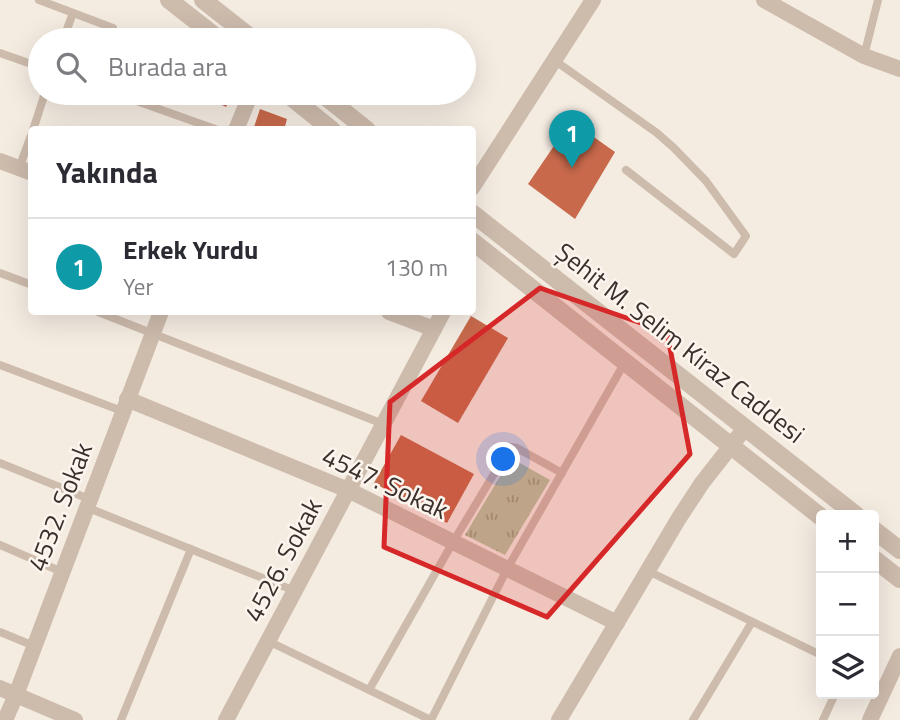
<!DOCTYPE html>
<html lang="tr">
<head>
<meta charset="utf-8">
<style>
  body { margin:0; font-family:"Titillium Web",sans-serif; background:#f7f7f7; color:#2b2b33 }
  .controls { position:absolute; right:21px; bottom:21px; display:grid; overflow:hidden; border-radius:7px; box-shadow:0 7px 28px #0002 }
  .controls button { width:63px; height:63px; display:grid; place-items:center; padding:0; border:0; border-bottom:2px solid #e1e1e2; background:#fff; color:#2b2b33; font:35px sans-serif }
  .you { position:absolute; left:504px; top:460px; width:24px; height:24px; margin:-18px; border:5px solid #fff; border-radius:50%; background:#1a73e8; box-shadow:0 0 0 10px #1a73e833 }
  .badge { display:grid; place-items:center; width:46px; height:46px; border-radius:50%; background:#2563eb; color:#fff; font-size:23px; font-weight:700 }
  .pin { position:absolute; translate:-50% -58px; filter:drop-shadow(0 2px 4px #0008) }
  .pin::after { content:''; position:absolute; top:37px; width:24px; height:21px; background:inherit; clip-path:polygon(0 0,100% 0,50% 100%) }
  .list { margin:0; padding:0; list-style:none }
  h2 { display:flex; justify-content:space-between; align-items:center; height:91px; margin:0; padding:0 28px; font-size:30px }
  h2 small { font-size:23px; font-weight:400; color:#7c7c81 }
  .list li { display:grid; grid-template-columns:46px 1fr auto; gap:21px; align-items:center; box-sizing:border-box; height:98px; padding:0 28px; border-top:2px solid #e1e1e2 }
  .list b { display:block; font-size:26px; white-space:nowrap }
  .list p { margin:0; font-size:23px; white-space:nowrap; color:#7c7c81 }
  .list em { font-size:23px; font-style:normal; color:#7c7c81 }
  .icon { flex:none; width:38px; height:38px; fill:none; stroke:currentColor; stroke-width:2; stroke-linecap:round; stroke-linejoin:round }
  .map { position:relative; flex:none; width:900px; height:720px; overflow:hidden }
  .search { position:absolute; background:#fff; box-shadow:0 7px 28px #0002; left:28px; top:28px; width:448px; height:77px; display:flex; align-items:center; gap:18px; box-sizing:border-box; padding:0 24px; border-radius:38px; color:#7c7c81; font-size:26px }
  .panel { position:absolute; background:#fff; box-shadow:0 7px 28px #0002; left:28px; top:126px; width:448px; height:189px; border-radius:7px }
  .map>svg:first-child { display:block }
  .park { fill:url(#park-tufts) }
  .building { fill:#c8694b }
  .lines { fill:none; stroke-linecap:round; stroke-linejoin:round }
  .service { stroke:#cdbbac; stroke-width:8 }
  .minor { stroke:#cdbbac; stroke-width:16 }
  .tertiary { stroke:#cdbbac; stroke-width:18 }
  .marked { fill:#d62828; fill-opacity:0.2; stroke:#d62828; stroke-width:5; stroke-linejoin:round }
  .labels { text-anchor:middle; stroke-width:5; stroke-linejoin:round; paint-order:stroke }
  .street-label { font-size:26px; fill:#3b302b; stroke:#fbf5ee }
</style>
</head>
<body>
<div class="map">
<svg width="900" height="720" viewBox="0 0 900 720">
  <defs>
    <pattern id="park-tufts" width="24" height="20" patternUnits="userSpaceOnUse" patternTransform="scale(1.75)"><rect width="24" height="20" fill="#b8c4a0"/><path d="M3 7l-1-3M5 7V3M7 7l1-3M15 17l-1-3M17 17v-4M19 17l1-3" fill="none" stroke="#97a083"/></pattern>
  </defs>
  <rect width="100%" height="100%" fill="#f4ebe1"/>
  <path class="park" d="M511,458L550,480L505,555L465,535Z"/>
  <g class="building">
    <path d="M197,93H233L226,107Z"/>
    <path d="M260,109L287,119L284,130H253Z"/>
    <path d="M571,121L615,152L575,219L528,184Z"/>
    <path d="M471,316L508,338L458,423L421,401Z"/>
    <path d="M401,435L474,474L447,523L374,483Z"/>
  </g>
  <g class="lines">
    <g class="service">
      <path d="M39,0L113,28"/>
      <path d="M63,40L73,13"/>
      <path d="M0,53L40,67"/>
      <path d="M864,56L878,0"/>
      <path d="M554,60L657,133L674,148L706,181L746,236L734,254L626,170"/>
      <path d="M114,93L218,130"/>
      <path d="M33,130L45,93"/>
      <path d="M19,168L32,133"/>
      <path d="M0,273L32,285"/>
      <path d="M98,312L383,424"/>
      <path d="M0,365L122,411"/>
      <path d="M0,463L89,499"/>
      <path d="M86,507L295,591"/>
      <path d="M0,545L62,572"/>
      <path d="M648,571L821,655"/>
      <path d="M0,632L34,646"/>
      <path d="M268,641L431,720L507,569L625,362"/>
      <path d="M369,690L453,542L509,449L511,447L517,448L562,473"/>
      <path d="M121,720L191,549"/>
      <path d="M693,720L752,622"/>
      <path d="M823,720L835,694"/>
    </g>
    <g class="minor">
      <path d="M764,0L864,56L900,69"/>
      <path d="M236,130L251,93"/>
      <path d="M0,161L32,173"/>
      <path d="M472,188L593,0"/>
      <path d="M389,312L434,329"/>
      <path d="M127,399L348,490L617,623"/>
      <path d="M0,688L75,720"/>
      <path d="M5,720L16,695L161,312"/>
      <path d="M226,720L443,312"/>
      <path d="M559,720L679,518L702,483L745,428"/>
      <path d="M870,720L900,656"/>
    </g>
    <g class="tertiary">
      <path d="M169,0L220,40"/>
      <path d="M203,0L254,40"/>
      <path d="M286,93L332,130"/>
      <path d="M321,93L367,130"/>
      <path d="M472,213L856,515"/>
      <path d="M472,241L821,517"/>
      <path d="M874,530L900,550"/>
      <path d="M874,559L900,579"/>
    </g>
  </g>
  <path class="marked" d="M540,288L667,332L690,454L547,617L384,547L390,402Z"/>
  <g class="labels">
    <g class="street-label">
      <text transform="translate(680 343) rotate(38)" y="9">Şehit M. Selim Kiraz Caddesi</text>
      <text transform="translate(385 483) rotate(25)" y="9">4547. Sokak</text>
      <text transform="translate(60 507) rotate(-69)" y="9">4532. Sokak</text>
      <text transform="translate(283 560) rotate(-62)" y="9">4526. Sokak</text>
    </g>
  </g>
</svg>
<div class="controls">
<button>+</button>
<button>−</button>
<button><svg class="icon" aria-label="layers" viewBox="0 0 24 24"><path d="M12 4l9 5-9 5-9-5zM3 14l9 5 9-5"/></svg></button>
</div>
<div class="you"></div>
<div class="pin badge" style="left:572px;top:168px;background:#0f9aa8">1</div>
<div class="search"><svg class="icon" aria-label="search" viewBox="0 0 24 24"><circle cx="10" cy="10" r="6"/><path d="M15 15l6 6"/></svg>Burada ara</div>
<section class="panel">
<h2>Yakında<small></small></h2>
<ul class="list">
<li><span class="badge" style="background:#0f9aa8">1</span><div><b>Erkek Yurdu</b><p>Yer</p></div><em>130 m</em></li>
</ul>
</section>
</div>
</body>
</html>
